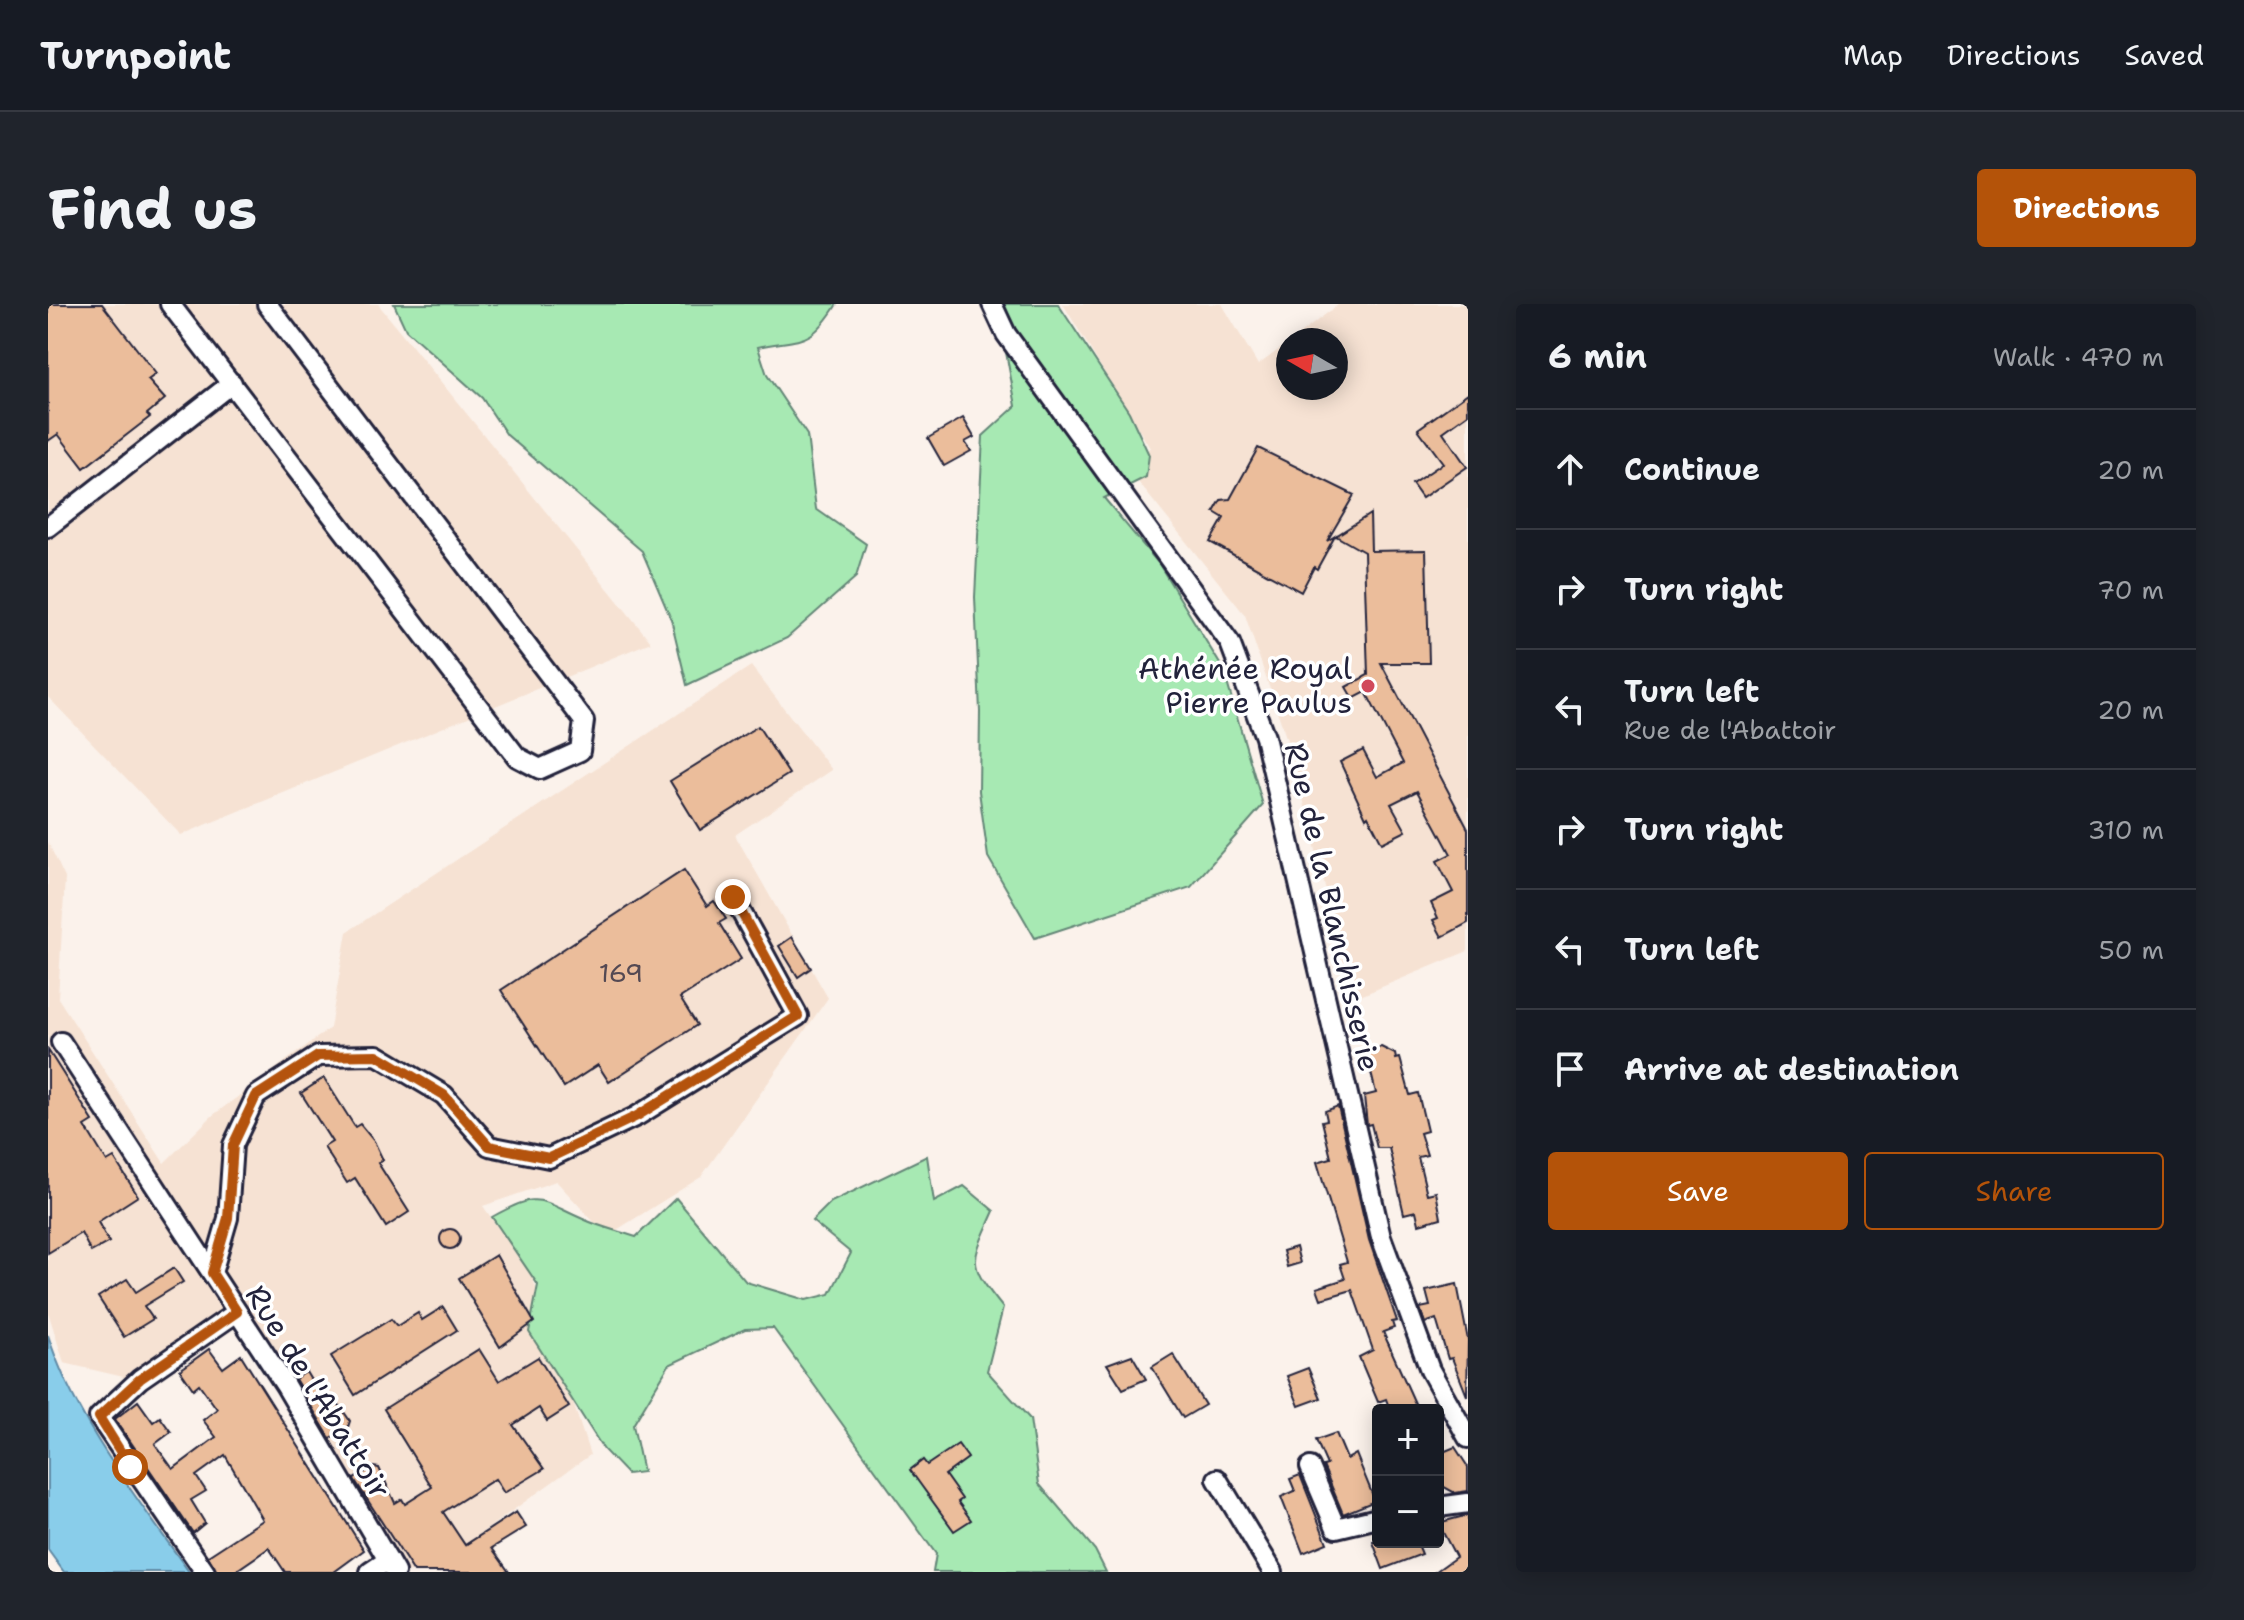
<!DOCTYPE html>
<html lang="en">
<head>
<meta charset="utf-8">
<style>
  body { margin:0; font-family:"Shantell Sans",sans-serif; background:#20242c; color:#f1f3f6 }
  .controls { position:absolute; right:24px; bottom:24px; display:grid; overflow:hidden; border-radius:8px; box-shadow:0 4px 20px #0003 }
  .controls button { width:72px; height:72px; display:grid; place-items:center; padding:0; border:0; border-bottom:2px solid #363941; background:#171b24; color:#f1f3f6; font:40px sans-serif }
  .compass { position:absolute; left:1228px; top:24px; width:72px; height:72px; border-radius:50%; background:#171b24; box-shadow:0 4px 20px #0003; rotate:279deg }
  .stop { position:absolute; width:24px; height:24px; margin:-18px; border:6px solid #b45309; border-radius:50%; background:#fff }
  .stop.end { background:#b45309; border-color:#fff; box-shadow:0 2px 8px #0008 }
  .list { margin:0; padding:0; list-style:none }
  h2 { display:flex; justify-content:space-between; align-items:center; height:104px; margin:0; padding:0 32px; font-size:34px }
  h2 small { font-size:26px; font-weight:400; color:#9ea1a6 }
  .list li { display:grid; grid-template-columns:52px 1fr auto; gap:24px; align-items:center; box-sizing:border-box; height:120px; padding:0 32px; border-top:2px solid #363941 }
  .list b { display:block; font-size:30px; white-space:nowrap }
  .list p { margin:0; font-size:26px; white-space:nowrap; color:#9ea1a6 }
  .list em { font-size:26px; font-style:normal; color:#9ea1a6 }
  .actions { display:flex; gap:16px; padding:24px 32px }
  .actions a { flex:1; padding:18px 0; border:2px solid #b45309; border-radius:8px; text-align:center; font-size:28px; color:#b45309 }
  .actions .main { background:#b45309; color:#fff }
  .icon { flex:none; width:44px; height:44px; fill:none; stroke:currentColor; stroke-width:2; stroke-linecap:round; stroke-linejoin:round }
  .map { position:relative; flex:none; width:1420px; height:1268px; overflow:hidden; border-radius:8px }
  header { display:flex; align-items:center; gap:48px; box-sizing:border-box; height:112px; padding:0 40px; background:#171b24; border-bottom:2px solid #363941 }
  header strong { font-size:38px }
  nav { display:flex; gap:44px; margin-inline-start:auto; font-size:28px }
  .intro { display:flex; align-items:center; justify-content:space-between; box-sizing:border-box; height:192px; padding:0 48px }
  h1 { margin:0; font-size:56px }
  .button { padding:20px 36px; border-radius:8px; background:#b45309; color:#fff; font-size:28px; font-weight:700 }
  main { display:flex; gap:48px; padding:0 48px }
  aside { flex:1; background:#171b24; border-radius:8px; box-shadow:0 4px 20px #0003 }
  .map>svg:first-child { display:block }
  .built { fill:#f6e2d3 }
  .green { fill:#a7e9b3; stroke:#648677; stroke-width:2 }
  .water { fill:#89cdea; stroke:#6089a4; stroke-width:2 }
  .building { fill:#ebbd9b; stroke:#22223b; stroke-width:2 }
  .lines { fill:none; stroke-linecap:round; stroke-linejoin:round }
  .minor-casing { stroke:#22223b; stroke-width:24 }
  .minor { stroke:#fff; stroke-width:18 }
  .route { stroke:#b45309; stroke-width:10 }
  .poi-dot { fill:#d1495b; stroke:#fff; stroke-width:3 }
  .labels { text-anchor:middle; stroke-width:7; stroke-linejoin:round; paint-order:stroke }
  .number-label { font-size:26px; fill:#544953 }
  .poi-label { font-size:30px; fill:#22223b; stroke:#fff; text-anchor:end }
  .street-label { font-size:30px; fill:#22223b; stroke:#fff }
</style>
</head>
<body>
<header>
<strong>Turnpoint</strong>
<nav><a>Map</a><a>Directions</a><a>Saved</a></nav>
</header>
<div class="intro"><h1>Find us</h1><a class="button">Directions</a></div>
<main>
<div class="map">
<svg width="1420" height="1268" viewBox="0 0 1420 1268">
  <rect width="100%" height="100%" fill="#fbf2eb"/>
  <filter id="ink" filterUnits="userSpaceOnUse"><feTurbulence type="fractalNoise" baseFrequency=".0125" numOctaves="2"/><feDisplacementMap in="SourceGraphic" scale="16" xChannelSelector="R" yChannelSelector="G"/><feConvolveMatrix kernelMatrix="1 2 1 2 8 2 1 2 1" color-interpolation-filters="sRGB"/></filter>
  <g filter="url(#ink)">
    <g class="built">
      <path d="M0,0H330L603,338L133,531L0,393Z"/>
      <path d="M1015,0H1174L1210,61L1240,39V84H1288V36H1244L1291,0H1420V647L1305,695L1245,454L1197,311L1078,163L1102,144Z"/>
      <path d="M703,362L784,466L687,531L780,694L653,873L559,932L508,877L435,902L484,972L542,1151L379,1268H356L198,1012L84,1075L16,1059L0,1008V538L17,574L10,694L116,859L164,812L282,724L299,628Z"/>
    </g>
    <g class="green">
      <path d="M346,0H789C762,43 754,34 710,43L719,71L759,131L768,205L818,240L808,273L739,334L639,381L623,315L594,247L459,131L434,94L358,26Z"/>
      <path d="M949,0H1010L1081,108L1101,151L1098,173L1056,194L1111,260L1175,365L1215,501L1143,583L987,634L940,553L931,487L932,408L927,293L935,132L968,102Z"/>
      <path d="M879,852L886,898L916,882L946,907C923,959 918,958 955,1004L939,1067L982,1115L991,1180L1047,1246L1058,1268H885L888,1250L725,1024L697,1025L621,1061L585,1121L595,1168L579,1170L556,1146L481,1028L490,981L444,913C492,886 489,895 535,915C552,923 570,927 588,933L628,894L698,978L758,996L782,990L803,949L764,917L783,898Z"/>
    </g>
    <path class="water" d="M0,1031C26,1116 91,1196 141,1268H16L0,1246Z"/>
    <g class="building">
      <path d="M0,0H54L108,70L100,76L117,95L99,110L102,113L36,164L10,130L0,137Z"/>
      <path d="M1420,89V110L1395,128L1419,163L1374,194L1364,180L1395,159L1370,125Z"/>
      <path d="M915,114L926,133L917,138L923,147L896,162L880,134Z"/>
      <path d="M1210,144L1306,191L1279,237L1287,232L1269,265L1266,263L1253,288L1162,238L1176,214L1166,208L1173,196L1182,195Z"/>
      <path d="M1322,210L1323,247L1378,246L1381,359H1333L1420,525V619L1394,633L1385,616L1390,614L1383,599L1405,588L1389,557L1403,550L1369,487L1343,500L1358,527L1334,539L1320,512L1318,514L1292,458L1315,446L1329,473L1355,459L1318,388L1305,395L1298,383L1320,371L1316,248L1288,232Z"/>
      <path d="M710,422L741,470L652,526L622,477Z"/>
      <path d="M636,566L659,602L666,597L678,615L671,619L693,655L632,694L649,721L561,778L550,761L516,783L453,686Z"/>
      <path d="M744,633L763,664L750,673L731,642Z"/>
      <path d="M1333,743L1347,750L1348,755L1352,754L1362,791L1370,789L1379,827L1372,829L1379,851L1370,853L1379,890L1388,888L1393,914L1371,920L1368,907L1356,910L1341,844H1329L1323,820L1319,821L1316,792L1328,789L1318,748Z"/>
      <path d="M0,746L45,817L37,822L59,858L66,854L90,892L50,918L61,938L43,948L33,929L0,949Z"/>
      <path d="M276,774L307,823L312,820L326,837L335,856L330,859L361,908L338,923L307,874L299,879L276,843L284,838L253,789Z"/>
      <path d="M1290,802L1321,936L1349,1017L1344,1018L1346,1024L1335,1028L1370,1106H1342L1338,1095L1330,1098L1311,1053L1325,1046L1304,986L1273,995L1269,984L1297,975L1292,960L1299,958L1269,858L1283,854L1274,817L1279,816L1277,807Z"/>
      <circle cx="402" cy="935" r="10"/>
      <path d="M1248,943L1252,959L1239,963L1235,947Z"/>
      <path d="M448,951L486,1018L452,1043L411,974Z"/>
      <path d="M126,964L135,978L96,1002L105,1015L76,1033L50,993L79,975L88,988Z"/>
      <path d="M1409,980L1420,1036L1419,1092L1404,1054L1400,1055L1388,1015L1377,1019L1372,1004L1382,1002L1378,987Z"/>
      <path d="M395,1003L409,1026L307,1091L283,1052L343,1015L349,1022L370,1009L374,1016Z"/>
      <path d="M161,1045L175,1064L193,1051L316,1246L286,1268H237L221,1244L186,1268H169L160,1252L215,1216L177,1151L148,1172L158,1187L143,1196L157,1219L145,1229L67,1115L90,1097L105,1118L112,1113L123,1128L107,1140L125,1165L168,1133L155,1116L169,1105L151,1080L145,1085L132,1066Z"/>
      <path d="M431,1045L451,1077L490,1053L521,1103L499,1117L491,1104L465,1121L496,1165L456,1189L447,1175L395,1208L417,1241L468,1208L478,1223L444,1244L461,1268H366L306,1175L325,1163L331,1164L347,1199L354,1195L357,1200L384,1183L336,1105Z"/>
      <path d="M1125,1050L1157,1101L1135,1114L1104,1063Z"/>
      <path d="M1084,1051L1098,1075L1075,1085L1059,1060Z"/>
      <path d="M1260,1064L1273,1094L1251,1102L1239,1072Z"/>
      <path d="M258,1068L278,1101L287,1095L302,1117L300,1123L282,1134L247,1075Z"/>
      <path d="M1288,1129L1299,1155L1308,1150L1327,1197L1295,1210L1275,1162L1279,1161L1268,1136Z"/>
      <path d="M910,1140L920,1154L897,1171L914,1195L910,1198L923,1216L906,1227L862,1166L875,1156L879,1161Z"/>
      <path d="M1407,1143L1420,1163V1187L1407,1189L1396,1183L1390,1174V1150Z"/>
      <path d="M1252,1171L1279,1239L1255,1249L1233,1193L1247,1187L1242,1175Z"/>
      <path d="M1420,1211V1268H1387L1408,1253L1390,1219Z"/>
      <path d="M1325,1238H1369L1374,1250L1335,1265Z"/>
    </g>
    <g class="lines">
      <g class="minor-casing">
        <g id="minor">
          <path d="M122,0L469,453L492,465L532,447L536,417L219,0"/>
          <path d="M944,0L958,30L1182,339L1217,433L1333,933L1382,1066L1420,1134"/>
          <path d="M0,223L184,79"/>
          <path d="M13,738L237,1081L347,1268"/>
          <path d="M164,969L180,914L185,841L208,792L270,752L329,751L396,791L441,842L501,854L589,812L750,712L685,593"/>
          <path d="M1262,1163L1288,1224L1330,1214"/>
          <path d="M1169,1175L1225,1268"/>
          <path d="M1390,1203L1420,1199"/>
          <path d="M157,1268L51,1113L92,1075L189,1008"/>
          <path d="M322,1268L340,1256"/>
        </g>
      </g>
      <use href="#minor" class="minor"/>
    </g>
  </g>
  <g class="lines" filter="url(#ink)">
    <path class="route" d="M82,1163L51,1113L92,1075L189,1008L164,969L180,914L185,841L208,792L270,752L329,751L396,791L441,842L501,854L589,812L750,712L685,593"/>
  </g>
  <circle class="poi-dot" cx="1320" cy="382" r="8"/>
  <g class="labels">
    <g class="number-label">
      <text x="573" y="678">169</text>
    </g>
    <g class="poi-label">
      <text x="1304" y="375">Athénée Royal<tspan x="1304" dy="34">Pierre Paulus</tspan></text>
    </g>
    <g class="street-label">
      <text transform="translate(1284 603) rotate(77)" y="10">Rue de la Blanchisserie</text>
      <text transform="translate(270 1088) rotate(58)" y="10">Rue de l'Abattoir</text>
    </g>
  </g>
</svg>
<div class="controls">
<button>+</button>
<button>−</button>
</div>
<svg class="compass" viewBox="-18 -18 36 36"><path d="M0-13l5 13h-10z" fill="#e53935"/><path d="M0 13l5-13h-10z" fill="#9ea1a6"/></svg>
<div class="stop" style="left:82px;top:1163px"></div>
<div class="stop end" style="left:685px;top:593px"></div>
</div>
<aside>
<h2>6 min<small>Walk · 470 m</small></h2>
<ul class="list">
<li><svg class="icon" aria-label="ahead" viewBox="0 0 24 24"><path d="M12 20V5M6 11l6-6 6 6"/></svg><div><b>Continue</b></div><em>20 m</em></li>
<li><svg class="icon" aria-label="right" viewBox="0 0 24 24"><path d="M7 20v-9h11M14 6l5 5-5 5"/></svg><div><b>Turn right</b></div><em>70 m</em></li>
<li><svg class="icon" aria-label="left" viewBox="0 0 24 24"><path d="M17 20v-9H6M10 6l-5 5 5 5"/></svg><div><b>Turn left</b><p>Rue de l'Abattoir</p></div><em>20 m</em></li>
<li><svg class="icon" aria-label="right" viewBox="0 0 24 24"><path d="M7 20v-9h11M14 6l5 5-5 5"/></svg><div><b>Turn right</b></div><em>310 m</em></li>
<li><svg class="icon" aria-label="left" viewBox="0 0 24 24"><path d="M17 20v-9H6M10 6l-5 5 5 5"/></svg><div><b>Turn left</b></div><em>50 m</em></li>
<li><svg class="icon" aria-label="arrive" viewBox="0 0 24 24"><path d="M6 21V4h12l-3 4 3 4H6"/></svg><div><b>Arrive at destination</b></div></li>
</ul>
<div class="actions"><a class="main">Save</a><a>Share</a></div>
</aside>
</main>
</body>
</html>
